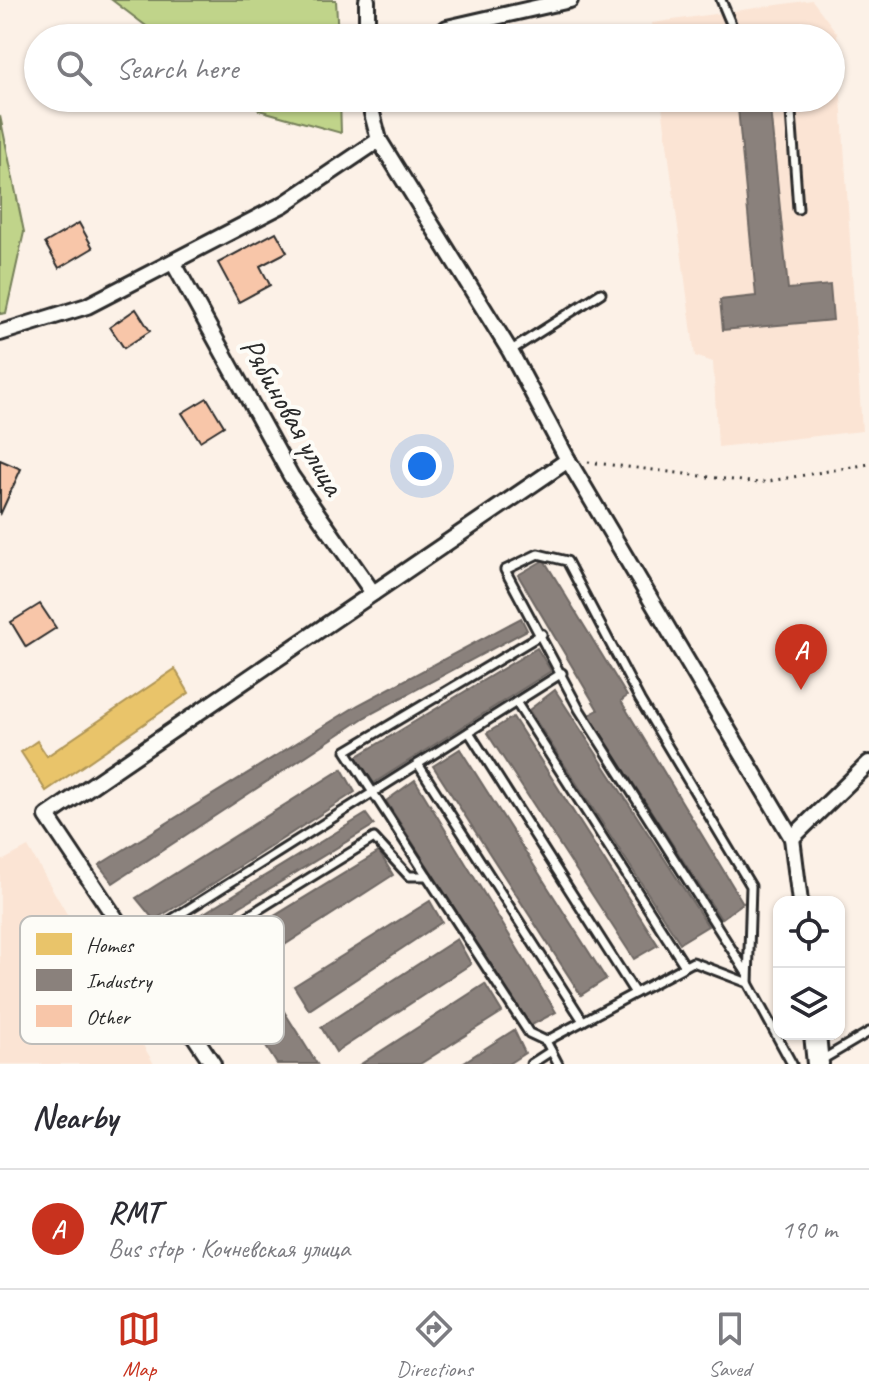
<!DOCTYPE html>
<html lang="en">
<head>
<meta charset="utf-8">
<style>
  body { margin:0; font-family:Caveat,sans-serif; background:#f7f7f7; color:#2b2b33 }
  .controls { position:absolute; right:24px; bottom:24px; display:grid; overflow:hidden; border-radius:16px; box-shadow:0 2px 6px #0004 }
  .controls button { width:72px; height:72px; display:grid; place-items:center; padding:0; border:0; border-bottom:2px solid #e1e1e2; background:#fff; color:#2b2b33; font:40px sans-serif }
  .you { position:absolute; left:422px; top:466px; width:28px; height:28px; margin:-20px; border:6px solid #fff; border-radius:50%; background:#1a73e8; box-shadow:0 0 0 12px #1a73e833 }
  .badge { display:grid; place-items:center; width:52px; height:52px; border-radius:50%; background:#c8321e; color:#fff; font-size:26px; font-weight:700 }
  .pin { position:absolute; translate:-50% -66px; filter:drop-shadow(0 2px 4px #0008) }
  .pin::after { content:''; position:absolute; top:42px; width:28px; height:24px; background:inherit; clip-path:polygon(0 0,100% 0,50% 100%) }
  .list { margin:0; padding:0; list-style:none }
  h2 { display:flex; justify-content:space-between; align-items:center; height:104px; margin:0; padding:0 32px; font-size:34px }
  h2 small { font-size:26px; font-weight:400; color:#7c7c81 }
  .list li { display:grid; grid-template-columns:52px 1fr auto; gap:24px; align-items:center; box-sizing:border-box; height:120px; padding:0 32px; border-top:2px solid #e1e1e2 }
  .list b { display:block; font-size:30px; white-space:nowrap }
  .list p { margin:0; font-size:26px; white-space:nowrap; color:#7c7c81 }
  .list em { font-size:26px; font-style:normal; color:#7c7c81 }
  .icon { flex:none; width:44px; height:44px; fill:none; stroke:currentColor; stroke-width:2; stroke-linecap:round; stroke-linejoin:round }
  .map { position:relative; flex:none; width:869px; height:1064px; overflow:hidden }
  .search { position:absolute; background:#fff; box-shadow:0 2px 6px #0004; left:24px; right:24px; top:24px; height:88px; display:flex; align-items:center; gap:20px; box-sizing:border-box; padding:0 28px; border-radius:44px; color:#7c7c81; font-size:30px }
  .sheet { height:224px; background:#fff }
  nav { display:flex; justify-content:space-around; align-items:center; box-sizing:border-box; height:112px; border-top:2px solid #e1e1e2; background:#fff; font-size:22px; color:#7c7c81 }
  nav a { display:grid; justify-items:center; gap:4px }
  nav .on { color:#c8321e }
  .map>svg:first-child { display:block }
  .built { fill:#fbe4d4 }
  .green { fill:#c0d48a; stroke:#76805a; stroke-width:2 }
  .homes { fill:#e9c46a; stroke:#b09657; stroke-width:2 }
  .industry { fill:#8a817c; stroke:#6e6764; stroke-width:2 }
  .building { fill:#f8c6a9; stroke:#2b2b2b; stroke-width:2 }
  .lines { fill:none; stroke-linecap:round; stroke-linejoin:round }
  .lane-casing { stroke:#2b2b2b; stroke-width:13 }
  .street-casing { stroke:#2b2b2b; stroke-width:20 }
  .secondary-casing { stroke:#2b2b2b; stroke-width:26 }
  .path { stroke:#2b2b2b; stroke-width:3; stroke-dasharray:2 6; stroke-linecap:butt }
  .lane { stroke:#fdfcf7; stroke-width:7 }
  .street { stroke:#fdfcf7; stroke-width:14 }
  .secondary { stroke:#fdfcf7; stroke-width:20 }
  .labels { text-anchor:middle; stroke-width:8; stroke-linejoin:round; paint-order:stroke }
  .street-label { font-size:32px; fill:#2b2b2b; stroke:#fdfcf7 }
  .key { fill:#fdfcf7; stroke:#bebdba; stroke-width:2 }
  .key-label { font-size:22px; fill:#2b2b2b }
</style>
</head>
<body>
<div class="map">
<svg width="869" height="1064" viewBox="0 0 869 1064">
  <rect width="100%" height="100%" fill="#fcf1e7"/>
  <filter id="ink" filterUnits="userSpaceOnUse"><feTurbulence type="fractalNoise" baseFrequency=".0125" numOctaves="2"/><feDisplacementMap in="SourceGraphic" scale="16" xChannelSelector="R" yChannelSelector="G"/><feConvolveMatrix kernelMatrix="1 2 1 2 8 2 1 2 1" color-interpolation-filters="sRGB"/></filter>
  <g filter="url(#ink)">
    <g class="built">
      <path d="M812,0L837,33L862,431L718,447L713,362L695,356L661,98H831V38H654L652,23Z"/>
      <path d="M28,847L154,1064H0V862Z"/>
    </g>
    <g class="green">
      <path d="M112,0H336L338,38H162Z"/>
      <path d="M244,98H340L341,133L259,110Z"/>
      <path d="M0,116L24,232L6,313L0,314Z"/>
    </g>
    <path class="homes" d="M175,669L189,693L46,791L21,752L37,741L47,756Z"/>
    <g class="industry">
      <path d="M737,98H769L788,289L830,285L833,320L723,330L720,300L756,296Z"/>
      <path d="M544,560L627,696L621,701L743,903L721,919L589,715L598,710L518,575Z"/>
      <path d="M521,618L527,630L365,717L113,883L99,865L358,705Z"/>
      <path d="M537,648L551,671L374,783L356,757Z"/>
      <path d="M555,690L708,926L680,943L529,710Z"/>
      <path d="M513,717L658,945L634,959L487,733Z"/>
      <path d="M460,749L606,979L581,995L433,766Z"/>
      <path d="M342,769L355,792L200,892L154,920L136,898Z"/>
      <path d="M415,780L556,1012L530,1026L386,801Z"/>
      <path d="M366,814L374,825L167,951L160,940Z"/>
      <path d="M379,852L393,875L195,1003L178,975Z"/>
      <path d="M430,901L442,922L309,1010L294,986Z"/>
      <path d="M457,939L471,964L336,1052L321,1027Z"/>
      <path d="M265,981L317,1064H277L236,1000Z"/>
      <path d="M485,984L502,1012L420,1064H361Z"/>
      <path d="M514,1030L525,1053L508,1064H461Z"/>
    </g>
    <g class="building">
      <path d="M79,223L93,248L59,268L45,243Z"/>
      <path d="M276,232L287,252L260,266L270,285L239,302L218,263Z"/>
      <path d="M136,309L150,331L124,348L110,327Z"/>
      <path d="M207,398L224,426L200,441L182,413Z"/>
      <path d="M0,460L21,469L0,515Z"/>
      <path d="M40,604L56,628L26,647L11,622Z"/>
    </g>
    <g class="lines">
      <g class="lane-casing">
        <g id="lane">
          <path d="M721,0L737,38"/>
          <path d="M790,98L798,209"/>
          <path d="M510,351L601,293"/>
          <path d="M542,634L346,751L529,1033L546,1041L558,1064"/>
          <path d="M516,702L685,966"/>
          <path d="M469,732L635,993"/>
          <path d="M418,764L583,1021"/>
          <path d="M133,944L562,673"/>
          <path d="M746,972L579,709L505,570L538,554L567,561L640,700L751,886L748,983"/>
          <path d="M153,975L374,838L409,876H427"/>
          <path d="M546,1041L693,962L748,983L792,1064"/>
          <path d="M820,1061L869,1032"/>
          <path d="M531,1064L551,1051"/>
        </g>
      </g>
      <g class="street-casing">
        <g id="street">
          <path d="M367,38V0"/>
          <path d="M435,38L447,28L570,0"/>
          <path d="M368,98L379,140L510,351L568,460L792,838L800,902"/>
          <path d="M173,262L291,476L373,593"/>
          <path d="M0,333L87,306L284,204L379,140"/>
          <path d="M792,838L869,763"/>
          <path d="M213,1064L47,816L568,460"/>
        </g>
      </g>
      <g class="secondary-casing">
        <path id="secondary" d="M815,1034L818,1064"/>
      </g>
      <path class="path" d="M588,462L758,483L869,464"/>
      <use href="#lane" class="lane"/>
      <use href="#street" class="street"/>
      <use href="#secondary" class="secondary"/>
    </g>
  </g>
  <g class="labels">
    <g class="street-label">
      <text transform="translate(293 416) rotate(60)" y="11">Рябиновая улица</text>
    </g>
  </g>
  <rect x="20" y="916" width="264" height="128" rx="12" class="key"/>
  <rect x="36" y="933" width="36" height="22" fill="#e9c46a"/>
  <rect x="36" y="969" width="36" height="22" fill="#8a817c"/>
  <rect x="36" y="1005" width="36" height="22" fill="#f8c6a9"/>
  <g class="key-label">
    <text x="86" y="952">Homes</text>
    <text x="86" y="988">Industry</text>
    <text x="86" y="1024">Other</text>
  </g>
</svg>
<div class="controls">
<button><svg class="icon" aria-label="locate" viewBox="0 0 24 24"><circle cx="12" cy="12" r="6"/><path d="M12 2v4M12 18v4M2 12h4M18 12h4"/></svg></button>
<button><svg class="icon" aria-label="layers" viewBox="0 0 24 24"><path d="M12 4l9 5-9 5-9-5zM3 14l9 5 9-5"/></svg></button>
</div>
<div class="you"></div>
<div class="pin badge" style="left:801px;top:690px">A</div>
<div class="search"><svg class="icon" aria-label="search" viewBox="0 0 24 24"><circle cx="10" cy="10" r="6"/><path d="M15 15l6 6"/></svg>Search here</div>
</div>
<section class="sheet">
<h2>Nearby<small></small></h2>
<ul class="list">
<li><span class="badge">A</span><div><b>RMT</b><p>Bus stop · Кочневская улица</p></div><em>190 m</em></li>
</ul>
</section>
<nav>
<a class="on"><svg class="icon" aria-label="map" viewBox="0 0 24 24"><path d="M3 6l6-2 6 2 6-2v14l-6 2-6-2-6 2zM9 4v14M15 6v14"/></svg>Map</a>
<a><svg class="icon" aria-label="directions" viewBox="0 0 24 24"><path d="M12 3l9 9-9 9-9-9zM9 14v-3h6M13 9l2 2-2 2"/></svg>Directions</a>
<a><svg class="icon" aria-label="saved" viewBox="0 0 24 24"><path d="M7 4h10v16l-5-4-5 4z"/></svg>Saved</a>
</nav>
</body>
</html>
